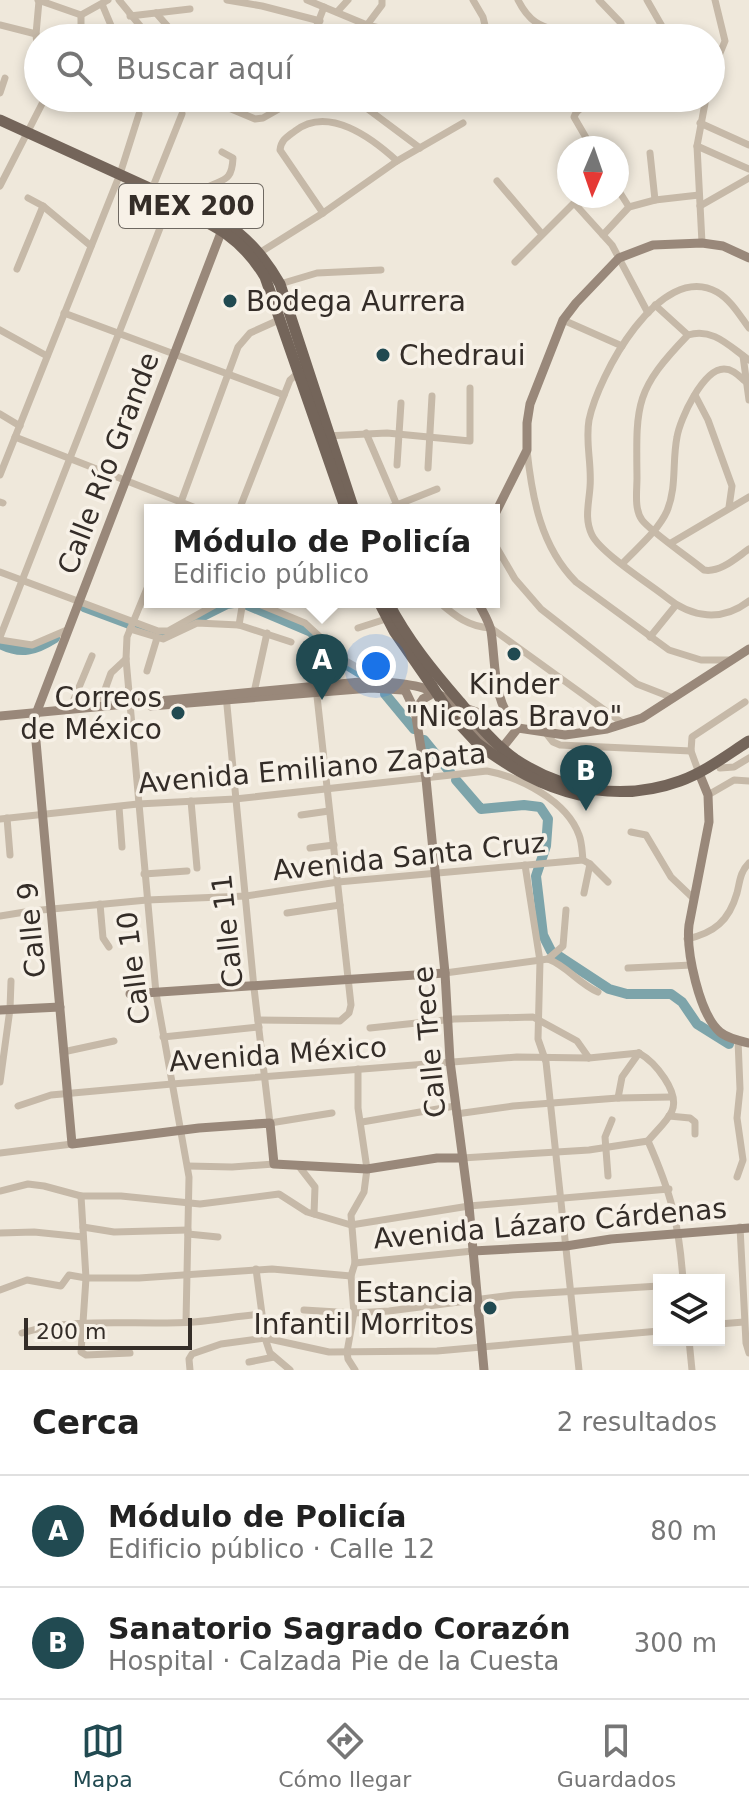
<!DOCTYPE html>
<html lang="es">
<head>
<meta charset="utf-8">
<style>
  body { margin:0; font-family:"DejaVu Sans",sans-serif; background:#f2f2f2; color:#222 }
  .controls { position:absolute; right:24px; bottom:24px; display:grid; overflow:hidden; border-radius:0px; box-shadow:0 4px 12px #0003 }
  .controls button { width:72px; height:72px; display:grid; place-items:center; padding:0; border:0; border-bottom:2px solid #e0e0e0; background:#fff; color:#222; font:40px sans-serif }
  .compass { position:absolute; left:557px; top:136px; width:72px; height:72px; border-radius:50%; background:#fff; box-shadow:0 4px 12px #0003; rotate:182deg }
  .scale { position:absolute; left:24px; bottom:20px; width:168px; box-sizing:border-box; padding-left:8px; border:4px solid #342d28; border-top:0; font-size:22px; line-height:28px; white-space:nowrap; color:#342d28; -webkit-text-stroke:6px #f7f1e7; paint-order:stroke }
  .you { position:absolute; left:376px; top:666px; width:28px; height:28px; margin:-20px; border:6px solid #fff; border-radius:50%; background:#1a73e8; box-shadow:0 0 0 12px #1a73e833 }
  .badge { display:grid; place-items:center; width:52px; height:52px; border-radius:50%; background:#214a51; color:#fff; font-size:26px; font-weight:700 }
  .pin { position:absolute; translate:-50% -66px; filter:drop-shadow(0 2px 4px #0008) }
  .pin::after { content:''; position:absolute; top:42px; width:28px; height:24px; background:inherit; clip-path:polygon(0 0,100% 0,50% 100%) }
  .popup { position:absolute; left:144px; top:504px; width:356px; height:104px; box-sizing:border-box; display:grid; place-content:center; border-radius:0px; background:#fff; filter:drop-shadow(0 2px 6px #0005); font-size:26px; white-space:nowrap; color:#767676 }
  .popup b { font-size:30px; color:#222 }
  .popup::after { content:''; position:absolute; left:50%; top:100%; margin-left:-16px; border:16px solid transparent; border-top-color:#fff }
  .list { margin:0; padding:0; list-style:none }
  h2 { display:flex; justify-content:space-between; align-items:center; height:104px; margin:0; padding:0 32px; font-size:34px }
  h2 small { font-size:26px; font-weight:400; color:#767676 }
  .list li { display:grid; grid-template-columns:52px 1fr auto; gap:24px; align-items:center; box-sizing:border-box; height:112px; padding:0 32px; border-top:2px solid #e0e0e0 }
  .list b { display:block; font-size:30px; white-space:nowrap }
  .list p { margin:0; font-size:26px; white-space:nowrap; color:#767676 }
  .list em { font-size:26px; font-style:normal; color:#767676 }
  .icon { flex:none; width:44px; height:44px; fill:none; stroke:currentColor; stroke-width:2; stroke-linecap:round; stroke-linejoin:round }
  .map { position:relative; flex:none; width:749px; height:1370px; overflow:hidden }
  .search { position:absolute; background:#fff; box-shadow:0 4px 12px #0003; left:24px; right:24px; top:24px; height:88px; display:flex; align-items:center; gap:20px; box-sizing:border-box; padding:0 28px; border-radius:44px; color:#767676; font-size:30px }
  .sheet { height:328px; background:#fff }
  nav { display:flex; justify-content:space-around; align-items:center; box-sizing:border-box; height:112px; border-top:2px solid #e0e0e0; background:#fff; font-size:22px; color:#767676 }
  nav a { display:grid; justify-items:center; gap:4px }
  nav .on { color:#214a51 }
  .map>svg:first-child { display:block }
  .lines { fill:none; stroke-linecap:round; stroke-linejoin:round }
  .river { stroke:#7da4aa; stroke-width:10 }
  .street { stroke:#c6b9a8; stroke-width:7 }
  .secondary { stroke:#99887a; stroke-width:9 }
  .primary { stroke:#74655a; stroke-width:11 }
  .primary-bridge { stroke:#74655a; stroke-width:11 }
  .poi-dot { fill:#214a51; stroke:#f7f1e7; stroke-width:3 }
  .labels { text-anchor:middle; stroke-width:7; stroke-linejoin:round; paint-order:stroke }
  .shield { fill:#f7f1e7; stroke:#6e6861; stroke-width:2 }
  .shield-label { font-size:26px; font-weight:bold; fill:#342d28 }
  .poi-label { font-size:28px; fill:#342d28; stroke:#f7f1e7; text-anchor:start }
  .street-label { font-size:28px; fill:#342d28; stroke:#f7f1e7 }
</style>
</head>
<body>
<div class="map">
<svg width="749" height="1370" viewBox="0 0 749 1370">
  <rect width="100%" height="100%" fill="#efe8db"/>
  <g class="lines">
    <g class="river">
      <path d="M240,602L311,632L337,659L360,673"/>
      <path d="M84,607L159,635L169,633L227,604L240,602"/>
      <path d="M0,644C21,655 36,650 55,638"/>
      <path d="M385,694L414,729"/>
      <path d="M424,740L450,772"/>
      <path d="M456,780L481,809L524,805L540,807L548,819L546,846L536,876L543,935L551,951L609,989L627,994H671L682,1002L697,1024L729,1044"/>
    </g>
    <g class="street">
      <path d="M38,0L81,15L108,0"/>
      <path d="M119,0L150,38"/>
      <path d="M227,0L262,6L320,21"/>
      <path d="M307,0L367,25L420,38"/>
      <path d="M473,0L483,17L488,38"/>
      <path d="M518,0C533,30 548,26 576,38"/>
      <path d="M599,0L621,23L623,38"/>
      <path d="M647,0L663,28V38"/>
      <path d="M102,4L115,35"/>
      <path d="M337,12L348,0"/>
      <path d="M156,13L178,38"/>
      <path d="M81,15V38"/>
      <path d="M130,16L190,9"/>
      <path d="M0,25L36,34"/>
      <path d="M367,25L382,5V0"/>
      <path d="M214,38L221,29L232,28L272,38"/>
      <path d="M312,38L324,7"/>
      <path d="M38,57L36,34L39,1"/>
      <path d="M711,75L725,41L715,0"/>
      <path d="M0,93L5,78"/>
      <path d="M205,98L255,119L263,118L298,98"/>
      <path d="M353,98L420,148"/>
      <path d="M430,98L443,108"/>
      <path d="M601,103L645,107"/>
      <path d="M700,123L749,145"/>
      <path d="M697,146L749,169"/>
      <path d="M592,148L574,117C578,106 587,107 597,106L603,98"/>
      <path d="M650,153L655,200"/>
      <path d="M120,174L139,114"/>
      <path d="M497,181L542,234"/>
      <path d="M0,186L45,98"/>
      <path d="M617,188L629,207"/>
      <path d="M152,189L182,114"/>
      <path d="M28,198L43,206L91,246"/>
      <path d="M700,206L749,178"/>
      <path d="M193,207C198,201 203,190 210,186C225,179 232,180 233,158L222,152"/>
      <path d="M323,213L280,150C281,140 287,137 295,131C328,105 372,138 397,161"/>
      <path d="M603,235L629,207L655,200L699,195"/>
      <path d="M702,243L697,146L706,98"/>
      <path d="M256,255L323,213L397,161L463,123"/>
      <path d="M515,262L574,203L612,245L648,313"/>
      <path d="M17,269L43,206"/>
      <path d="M280,284L317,273L381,270"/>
      <path d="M655,305L688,335"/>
      <path d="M64,313L284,395"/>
      <path d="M563,320L622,346"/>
      <path d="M749,328C740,316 731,300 717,292C660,260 598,376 589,420C585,442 592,464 590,487C589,503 584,519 592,535C601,553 648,583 666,597C692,618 722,622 749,601"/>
      <path d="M0,330L47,356"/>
      <path d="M743,356L749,400"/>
      <path d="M749,360C730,347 713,327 688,335C635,390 636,403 637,478C637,491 634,509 642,520C650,531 691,559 704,570C720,573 736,558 749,549"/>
      <path d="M695,395L708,420L732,486L729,507"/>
      <path d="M0,414L20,426"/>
      <path d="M366,433L399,510"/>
      <path d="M326,436L387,433L470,441V388"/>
      <path d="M15,437L201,510"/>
      <path d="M527,450C532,498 541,547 576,582L669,650L701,660H730"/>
      <path d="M397,465L401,403"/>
      <path d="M428,468L432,396"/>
      <path d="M0,475L118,179"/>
      <path d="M0,502L3,503"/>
      <path d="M178,510L238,347L250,333L281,319"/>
      <path d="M239,510L290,380L300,371"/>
      <path d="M384,510L437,489"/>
      <path d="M494,543L515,579L541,609L637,684L673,698"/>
      <path d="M671,543L749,497"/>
      <path d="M623,563C637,548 658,531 667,511C677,487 672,462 677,437C680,419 703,369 724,369C733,369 739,376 745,381"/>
      <path d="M0,572L158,631H168L220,602"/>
      <path d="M150,581L127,637L126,659L156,993L189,1177L186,1322"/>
      <path d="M254,602L305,623L346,661L367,673L371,685"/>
      <path d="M439,602C455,616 469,627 491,628L624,724"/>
      <path d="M239,625L242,607"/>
      <path d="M358,628L386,619"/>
      <path d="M130,629L163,639L197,623L239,625L291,642"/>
      <path d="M0,637L169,205"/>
      <path d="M650,637L676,605"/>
      <path d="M0,640L32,645L67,630"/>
      <path d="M147,671L157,638"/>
      <path d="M226,695L254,988L270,1123L332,1113"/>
      <path d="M253,697L267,633"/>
      <path d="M99,706L111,673L126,659"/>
      <path d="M70,709L92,656"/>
      <path d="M546,733L553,742L560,745L691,751"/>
      <path d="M720,768L734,767L749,758"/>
      <path d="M699,773L691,751L692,737L745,702"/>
      <path d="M708,795L734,780L749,781"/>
      <path d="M191,801L197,868"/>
      <path d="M119,807L122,847"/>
      <path d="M301,815L329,811"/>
      <path d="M7,818L10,855"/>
      <path d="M0,819L138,804L235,799L487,771C520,777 567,801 579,835C582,842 582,852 583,860L590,864L584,893"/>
      <path d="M631,832L646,835L671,877L693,898"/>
      <path d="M310,848L334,845"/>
      <path d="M590,864L608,882"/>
      <path d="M525,865L540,961L538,1039L546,1062L579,1370"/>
      <path d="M144,874L187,871"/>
      <path d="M100,904L103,938L109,947"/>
      <path d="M287,913L340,905"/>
      <path d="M0,916L31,911L147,900L246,896L338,882L583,860"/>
      <path d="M687,939C714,933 729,921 737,893C740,881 740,872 749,863"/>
      <path d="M548,959L563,946L566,910"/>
      <path d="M628,968L692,965"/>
      <path d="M445,973L548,959C567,966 579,984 598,992"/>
      <path d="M258,1020L340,1021L349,1013L351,1005L316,687"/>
      <path d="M370,1028L454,1019L533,1017L577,1041L589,1058"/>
      <path d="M163,1037L259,1027"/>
      <path d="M63,1052L114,1041"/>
      <path d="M639,1053C655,1062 680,1092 672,1111C667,1122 655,1132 648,1141C671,1193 679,1223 683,1280"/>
      <path d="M0,1082L10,1009L11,981"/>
      <path d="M618,1098L622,1077L639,1053"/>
      <path d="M18,1106L51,1095L172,1084L517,1057L589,1058L639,1053"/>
      <path d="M456,1114L513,1106L618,1098L671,1097"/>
      <path d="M669,1116L690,1118L695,1122V1134"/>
      <path d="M362,1122L455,1106"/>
      <path d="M0,1153L72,1144"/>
      <path d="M462,1158L589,1150L648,1141"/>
      <path d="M298,1165L315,1187L314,1214"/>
      <path d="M188,1166L232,1167L274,1164"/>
      <path d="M608,1176L605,1137L612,1120"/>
      <path d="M737,1177L743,1160L737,1118L740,1089L738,1040"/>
      <path d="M0,1191L28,1184L44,1186L81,1196H121L200,1204L279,1194L307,1212L351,1225L469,1206L669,1189"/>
      <path d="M81,1196L86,1278L81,1352L86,1355L130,1353"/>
      <path d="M83,1227L114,1232L188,1230"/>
      <path d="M740,1227L746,1343L749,1353"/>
      <path d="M0,1233L34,1232L83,1237"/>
      <path d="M188,1234L218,1237"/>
      <path d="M355,1263L473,1251"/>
      <path d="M0,1290L27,1280L61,1286L69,1275L86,1278H139L272,1269L351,1276"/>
      <path d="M304,1310L354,1313L389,1311L513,1295L659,1286"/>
      <path d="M719,1324L744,1322"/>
      <path d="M22,1333C78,1316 137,1326 194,1322C217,1320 239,1316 262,1314L256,1269"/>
      <path d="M265,1338L270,1353L290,1370"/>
      <path d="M689,1340L692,1370"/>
      <path d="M347,1352L354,1313L351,1276L355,1263L351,1215L364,1192L367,1169L358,1108V1069"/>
      <path d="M347,1352L348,1359L355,1370"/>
      <path d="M249,1362L274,1357"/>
      <path d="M190,1370L189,1359L192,1354L221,1344L265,1338L329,1352L437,1351L659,1331"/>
    </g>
    <g class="secondary">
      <path d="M222,230L34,719L72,1144L199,1128L270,1123L274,1164L367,1169L437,1158H462"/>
      <path d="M494,516L527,450V423L530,404L563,320L576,303L619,258L653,245L702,243L723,246L749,258"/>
      <path d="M478,602C482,611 489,621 491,631C496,664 492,703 518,728"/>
      <path d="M405,690L415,711L426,779L445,973L450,1061L469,1206L484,1370"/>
      <path d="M151,706L371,688L403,690"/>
      <path d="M465,708L485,715L506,713"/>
      <path d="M415,711L423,699L430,695"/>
      <path d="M0,716L371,681C409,684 433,684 463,712"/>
      <path d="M461,719L496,753"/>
      <path d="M518,728L565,735L607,729L642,718L749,649"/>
      <path d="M496,745L502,748L518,728"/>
      <path d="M699,773L708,795L709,822L689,925C686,951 699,1014 720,1032C727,1038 740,1041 749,1043"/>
      <path d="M130,994L445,973"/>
      <path d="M0,1010L60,1007"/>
      <path d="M473,1251L566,1246L611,1239L749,1228"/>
    </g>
    <g class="primary">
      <path d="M0,120L224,222C249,239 265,258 280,284L354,510"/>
      <path d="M175,207C216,226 241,237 265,277L346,510"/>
      <path d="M379,602L394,631L432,686"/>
      <path d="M388,602C407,639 433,671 460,702C476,722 494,744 515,759C564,792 625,801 680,781C705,772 727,755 749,741"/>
      <path d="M478,744C509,767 542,787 580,795"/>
    </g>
    <path class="primary-bridge" d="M432,686L451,715L478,744"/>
  </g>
  <g class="poi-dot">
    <circle cx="230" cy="301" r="8"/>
    <circle cx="383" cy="355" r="8"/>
    <circle cx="514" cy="654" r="8"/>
    <circle cx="178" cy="713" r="8"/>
    <circle cx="490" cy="1308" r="8"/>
  </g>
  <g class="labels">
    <rect class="shield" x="119" y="184" width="144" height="44" rx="6"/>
    <g class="shield-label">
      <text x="191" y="215">MEX 200</text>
    </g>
    <g class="poi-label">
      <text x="246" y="311">Bodega Aurrera</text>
      <text x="399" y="365">Chedraui</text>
      <text x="514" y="694" text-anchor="middle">Kinder<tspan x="514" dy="32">"Nicolas Bravo"</tspan></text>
      <text x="162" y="707" text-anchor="end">Correos<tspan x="162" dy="32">de México</tspan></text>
      <text x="474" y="1302" text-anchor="end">Estancia<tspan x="474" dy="32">Infantil Morritos</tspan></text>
    </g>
    <g class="street-label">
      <text transform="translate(108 463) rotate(-69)" y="10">Calle Río Grande</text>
      <text transform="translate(312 768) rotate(-5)" y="10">Avenida Emiliano Zapata</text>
      <text transform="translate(409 856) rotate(-6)" y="10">Avenida Santa Cruz</text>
      <text transform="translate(31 930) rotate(-95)" y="10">Calle 9</text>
      <text transform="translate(227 931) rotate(-96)" y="10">Calle 11</text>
      <text transform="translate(133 968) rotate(-97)" y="10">Calle 10</text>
      <text transform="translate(429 1042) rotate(-95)" y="10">Calle Trece</text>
      <text transform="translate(278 1054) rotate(-4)" y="10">Avenida México</text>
      <text transform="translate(550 1223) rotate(-5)" y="10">Avenida Lázaro Cárdenas</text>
    </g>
  </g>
</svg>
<div class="controls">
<button><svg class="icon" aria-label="layers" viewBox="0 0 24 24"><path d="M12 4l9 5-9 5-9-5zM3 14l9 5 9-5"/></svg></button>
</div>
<svg class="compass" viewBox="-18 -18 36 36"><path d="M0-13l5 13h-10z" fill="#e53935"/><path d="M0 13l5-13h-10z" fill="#767676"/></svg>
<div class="scale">200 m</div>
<div class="you"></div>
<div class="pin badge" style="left:322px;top:700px">A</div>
<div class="popup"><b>Módulo de Policía</b>Edificio público</div>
<div class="pin badge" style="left:586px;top:811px">B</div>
<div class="search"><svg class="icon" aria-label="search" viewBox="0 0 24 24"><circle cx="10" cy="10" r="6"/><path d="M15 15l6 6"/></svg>Buscar aquí</div>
</div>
<section class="sheet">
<h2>Cerca<small>2 resultados</small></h2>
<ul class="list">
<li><span class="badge">A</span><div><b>Módulo de Policía</b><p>Edificio público · Calle 12</p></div><em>80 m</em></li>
<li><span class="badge">B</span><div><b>Sanatorio Sagrado Corazón</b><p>Hospital · Calzada Pie de la Cuesta</p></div><em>300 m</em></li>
</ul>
</section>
<nav>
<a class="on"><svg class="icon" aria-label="map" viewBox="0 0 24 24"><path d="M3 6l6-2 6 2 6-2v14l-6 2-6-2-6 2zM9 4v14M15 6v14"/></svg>Mapa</a>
<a><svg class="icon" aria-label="directions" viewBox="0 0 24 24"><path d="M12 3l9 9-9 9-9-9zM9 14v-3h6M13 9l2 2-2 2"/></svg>Cómo llegar</a>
<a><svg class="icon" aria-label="saved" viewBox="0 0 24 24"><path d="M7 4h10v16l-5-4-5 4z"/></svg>Guardados</a>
</nav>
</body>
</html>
